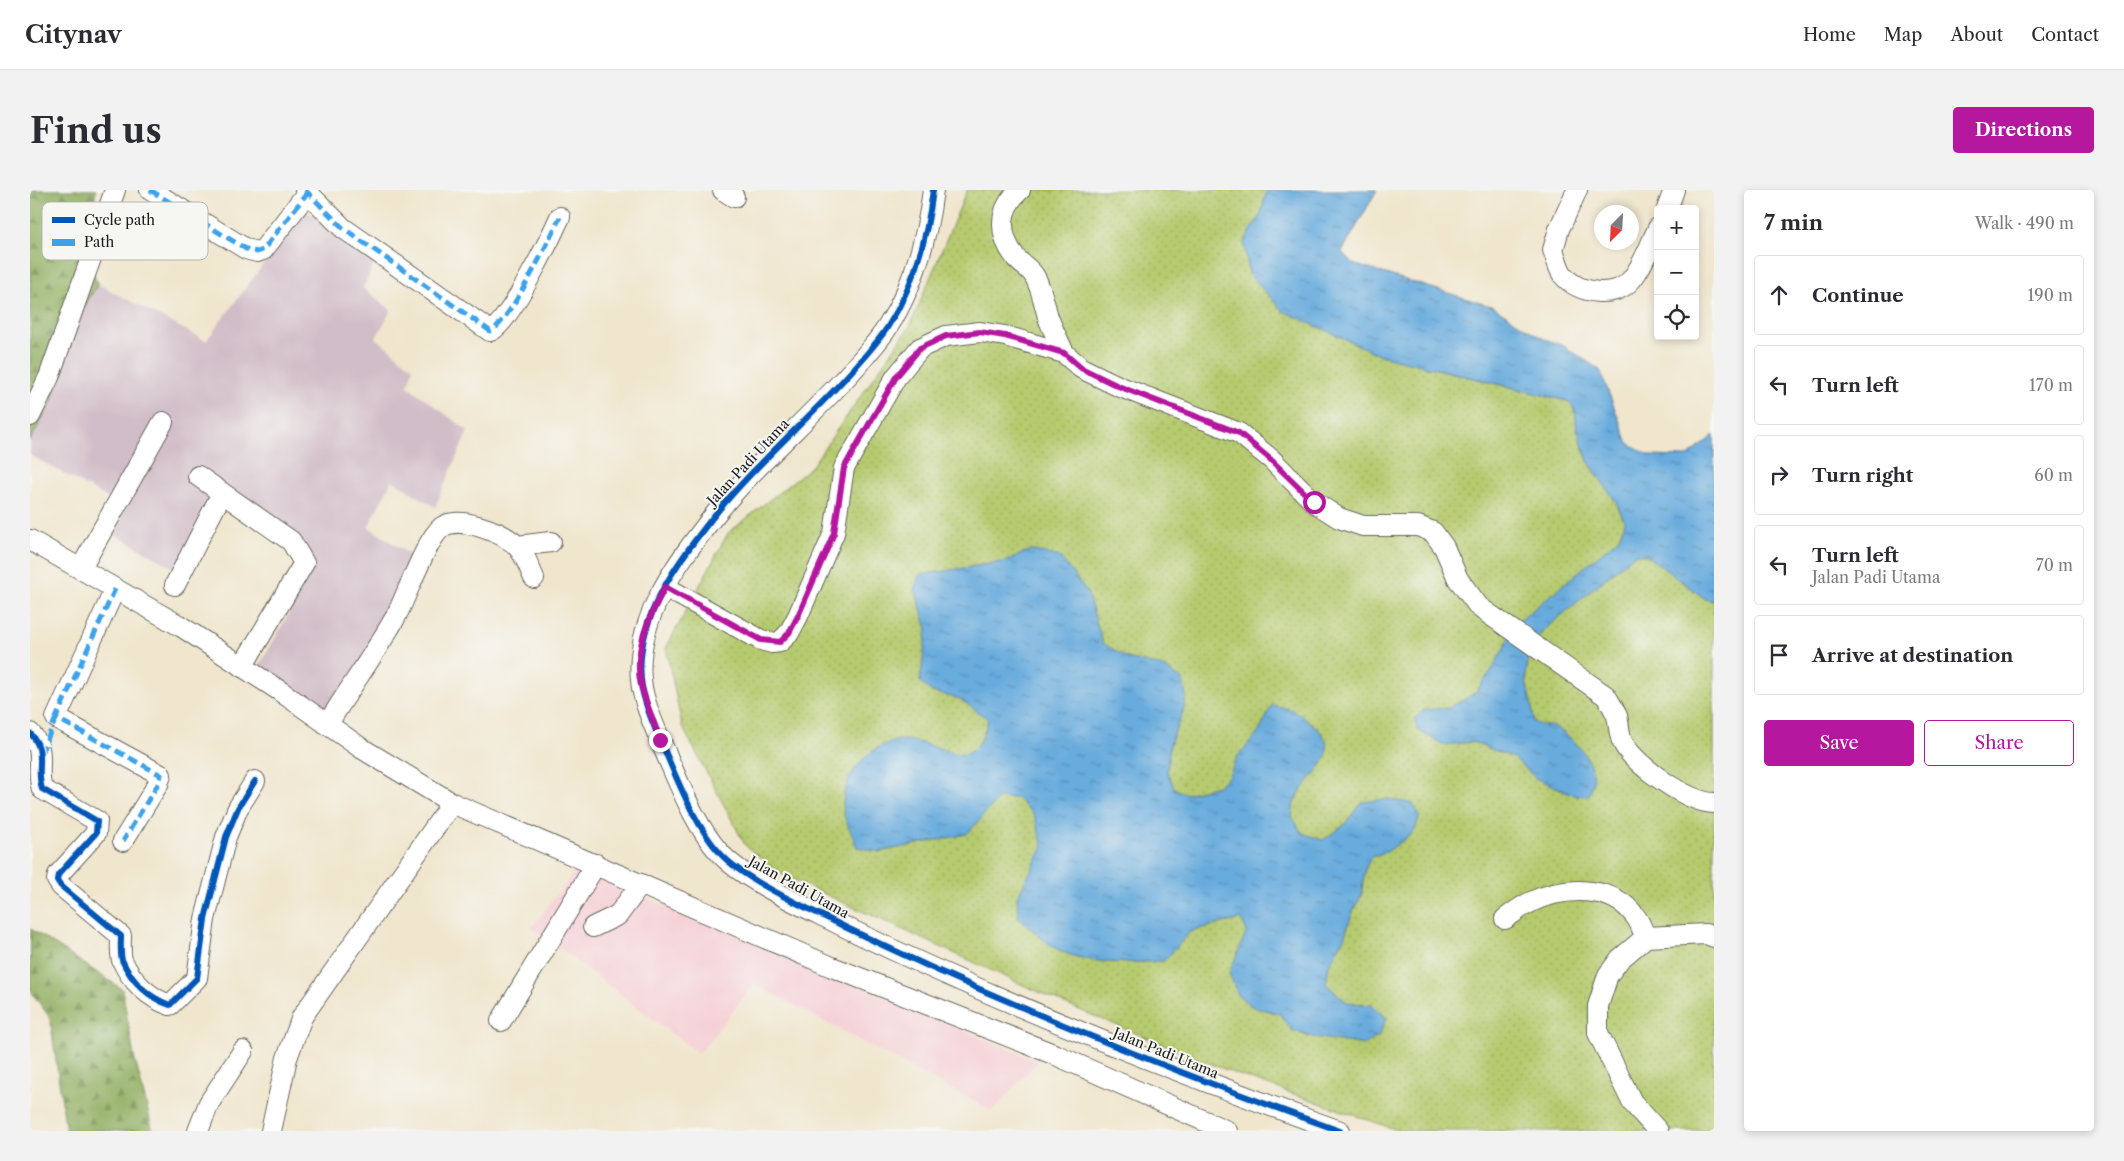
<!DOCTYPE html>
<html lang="en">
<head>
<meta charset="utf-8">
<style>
  body { margin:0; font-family:"Libre Caslon Text",serif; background:#f2f2f3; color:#2b2b33 }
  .controls { position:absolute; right:15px; top:15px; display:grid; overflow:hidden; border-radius:5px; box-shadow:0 2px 8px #0003 }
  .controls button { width:45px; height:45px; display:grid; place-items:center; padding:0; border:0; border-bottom:1px solid #e1e1e2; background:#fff; color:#2b2b33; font:25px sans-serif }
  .compass { position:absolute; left:1564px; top:15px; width:45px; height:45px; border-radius:50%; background:#fff; box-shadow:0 2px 8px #0003; rotate:204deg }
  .stop { position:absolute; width:15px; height:15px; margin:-11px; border:4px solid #b5179e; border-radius:50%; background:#fff }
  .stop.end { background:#b5179e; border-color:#fff; box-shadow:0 1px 5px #0008 }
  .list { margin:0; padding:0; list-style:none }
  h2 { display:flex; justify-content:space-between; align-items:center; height:65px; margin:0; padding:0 20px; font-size:21px }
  h2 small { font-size:16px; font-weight:400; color:#7c7c81 }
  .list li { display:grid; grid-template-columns:32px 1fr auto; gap:15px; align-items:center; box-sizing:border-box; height:80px; margin:0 10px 10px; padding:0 10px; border:1px solid #e1e1e2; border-radius:5px }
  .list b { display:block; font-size:19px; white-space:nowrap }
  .list p { margin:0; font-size:16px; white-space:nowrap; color:#7c7c81 }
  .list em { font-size:16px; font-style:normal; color:#7c7c81 }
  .actions { display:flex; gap:10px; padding:15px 20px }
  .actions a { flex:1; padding:11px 0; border:1px solid #b5179e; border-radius:5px; text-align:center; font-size:18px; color:#b5179e }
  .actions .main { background:#b5179e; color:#fff }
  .icon { flex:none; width:28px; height:28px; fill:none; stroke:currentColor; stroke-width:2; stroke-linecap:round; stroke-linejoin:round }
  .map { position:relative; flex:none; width:1684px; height:941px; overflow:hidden; border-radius:5px }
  header { display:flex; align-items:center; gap:30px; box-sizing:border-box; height:70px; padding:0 25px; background:#fff; border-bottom:1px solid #e1e1e2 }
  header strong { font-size:24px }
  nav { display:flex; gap:28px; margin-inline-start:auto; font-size:18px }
  .intro { display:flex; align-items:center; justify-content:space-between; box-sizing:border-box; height:120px; padding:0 30px }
  h1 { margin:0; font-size:35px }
  .button { padding:12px 22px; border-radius:5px; background:#b5179e; color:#fff; font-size:18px; font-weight:700 }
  main { display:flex; gap:30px; padding:0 30px }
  aside { flex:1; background:#fff; border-radius:5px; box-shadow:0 2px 8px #0003 }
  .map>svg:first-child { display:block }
  .built { fill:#f6cfd5 }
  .industrial { fill:#d1bdc8 }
  .grass { fill:url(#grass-dots); stroke:#697345 }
  .forest { fill:url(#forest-firs); stroke:#56653e }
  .water { fill:url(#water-ripples); stroke:#42647c }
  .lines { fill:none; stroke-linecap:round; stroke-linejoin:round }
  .minor-casing { stroke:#66635a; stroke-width:22 }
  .minor { stroke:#fff; stroke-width:20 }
  .quiet { stroke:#3da2ea; stroke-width:5; stroke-dasharray:10 5; stroke-linecap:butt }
  .cycleway-casing { stroke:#f6f6f2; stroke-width:9 }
  .cycleway { stroke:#0057b8; stroke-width:6 }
  .route { stroke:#b5179e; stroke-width:6 }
  .labels { text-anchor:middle; stroke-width:4; stroke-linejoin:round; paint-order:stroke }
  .street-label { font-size:14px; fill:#1c1c1c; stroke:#f6f6f2 }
  .key { fill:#f6f6f2; stroke:#b5b5b2; stroke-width:1 }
  .key-label { font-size:14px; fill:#1c1c1c }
</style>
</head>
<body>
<header>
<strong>Citynav</strong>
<nav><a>Home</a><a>Map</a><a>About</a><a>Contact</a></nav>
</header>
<div class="intro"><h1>Find us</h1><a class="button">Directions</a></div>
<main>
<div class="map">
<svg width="1684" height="941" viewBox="0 0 1684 941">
  <defs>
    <pattern id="grass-dots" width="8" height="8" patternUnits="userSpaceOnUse" patternTransform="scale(1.25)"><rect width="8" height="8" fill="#b6ca6e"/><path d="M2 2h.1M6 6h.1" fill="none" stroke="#9cad5f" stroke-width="1.8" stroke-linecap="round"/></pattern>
    <pattern id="forest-firs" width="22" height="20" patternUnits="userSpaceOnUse" patternTransform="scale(1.25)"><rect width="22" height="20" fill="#90ae61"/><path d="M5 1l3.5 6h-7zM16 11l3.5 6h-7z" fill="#758d4f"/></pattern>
    <pattern id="water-ripples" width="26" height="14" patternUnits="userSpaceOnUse" patternTransform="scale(1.25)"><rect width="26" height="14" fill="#68abdd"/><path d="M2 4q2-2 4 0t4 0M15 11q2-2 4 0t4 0" fill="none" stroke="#558ab2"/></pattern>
  </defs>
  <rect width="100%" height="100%" fill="#f6f6f2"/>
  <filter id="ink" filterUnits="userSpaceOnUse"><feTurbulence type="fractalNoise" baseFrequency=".02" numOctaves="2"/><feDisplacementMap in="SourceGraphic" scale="10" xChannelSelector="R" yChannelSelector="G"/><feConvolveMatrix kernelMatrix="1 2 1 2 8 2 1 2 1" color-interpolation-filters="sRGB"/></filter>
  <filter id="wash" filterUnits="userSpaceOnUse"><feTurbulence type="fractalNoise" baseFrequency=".0096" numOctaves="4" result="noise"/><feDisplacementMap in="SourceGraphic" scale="20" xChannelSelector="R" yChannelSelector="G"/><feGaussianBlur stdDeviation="1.12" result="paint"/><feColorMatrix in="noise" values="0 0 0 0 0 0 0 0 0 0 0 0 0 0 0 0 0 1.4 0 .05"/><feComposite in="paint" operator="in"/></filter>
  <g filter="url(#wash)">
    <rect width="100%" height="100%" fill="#f0e6ce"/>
    <path class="built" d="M547,679L1008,871L962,921L724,794L669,864L502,737Z"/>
    <path class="industrial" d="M274,20L350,62L333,98L361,120L346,148L383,178L378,196L438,241L405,317L362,290L338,337L384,367L302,535L226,482L283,380L192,310L155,384L84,344L96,318L0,265V251L22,211L39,143L68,94L176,151Z"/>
    <path class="grass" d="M937,0H1237L1231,24L1215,52L1219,84L1350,165L1537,211L1545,219L1547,239L1558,271L1586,312L1595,333L1588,349L1604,364L1616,365L1677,410H1684V941H1370L1206,884L1037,815L749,683L715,655L652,536L636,458L698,343L781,277L880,136Z"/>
    <g class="forest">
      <path d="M0,0H66L56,69L68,94L39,143L22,211L0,251Z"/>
      <path d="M1,739L92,799L104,866L123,941H36L20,828L0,800Z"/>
    </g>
    <g class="water">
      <path d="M1237,0H1347L1312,62L1323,74L1464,117L1510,147L1534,156L1570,180L1598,253L1621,266L1657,267L1684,245V410H1677L1616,365L1605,364L1514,440C1503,453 1493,478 1497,496C1500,509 1503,518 1504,532C1511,537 1519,534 1526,538C1544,548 1563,568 1563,590C1563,594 1560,600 1559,605L1547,606L1505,588L1484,568L1443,552L1414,555L1387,540L1385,528L1394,520L1419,518L1445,503L1463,478L1488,432L1588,349L1595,333L1586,312L1558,271L1547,239L1545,219L1537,211L1350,165L1253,121L1219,84L1214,52L1231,24Z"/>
      <path d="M1000,360L1030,367L1057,402L1073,453L1097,468L1134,477L1153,490L1156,506L1154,519L1140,554L1137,581L1145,599L1156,604L1188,596L1199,586L1207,567L1229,542L1242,515C1263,519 1266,520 1282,534C1320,564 1277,584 1265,611C1263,615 1263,621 1262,626L1272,643L1293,650L1313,636L1332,612L1359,609L1383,614L1390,626L1384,642L1357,662L1342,666L1335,679L1331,706L1322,724L1314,748L1299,775L1296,794L1317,812L1341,815L1357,828L1349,845L1334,855L1277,846L1262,840L1250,824L1221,816L1208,805L1199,783L1217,741L1211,729L1161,741L1134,771C1099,773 1059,776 1027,759C1013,751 1000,737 988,727L987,707L1013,657L1004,625L987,608H969L937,644L849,662L827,657C823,646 817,635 814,625C807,590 839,551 874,550C887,550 919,562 933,565C950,560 954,544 958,529L930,509L902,502L890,492L897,439L885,399L889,385L977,371Z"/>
    </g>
  </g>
  <g filter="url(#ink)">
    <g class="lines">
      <g class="minor-casing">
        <g id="minor">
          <path d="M120,0L216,59L227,62L233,60L278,2"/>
          <path d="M275,0L313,38L460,141C477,137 521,47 530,27"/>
          <path d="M693,0L704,7"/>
          <path d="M903,0C897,49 884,96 857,138C842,160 823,180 805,199C764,242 720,281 683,327C647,373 605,428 611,490C613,515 630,549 640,573C653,603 667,637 689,662C714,691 780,719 815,737C975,815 1142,881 1310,941"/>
          <path d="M990,0C968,19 968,45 986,68C992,75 1001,79 1005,87C1012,100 1014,113 1018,127C1022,139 1029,151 1034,163"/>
          <path d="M1547,0L1529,39L1523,60C1526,67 1528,78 1533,85C1548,104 1585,109 1601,90C1613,76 1620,55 1628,38"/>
          <path d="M1637,19L1644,0"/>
          <path d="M0,226L19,187L85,0"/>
          <path d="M168,286L261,351L274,373L212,477"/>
          <path d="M0,350L152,437L250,501L331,558L422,613L802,777L1026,865L1197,941"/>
          <path d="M487,356L521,352"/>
          <path d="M51,378L133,232"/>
          <path d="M145,395L192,303"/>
          <path d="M635,397L731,450L742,453L750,452L759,443L768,426L804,343L814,278L866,187L890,158L916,146L950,142L975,146L1034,163L1051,178L1088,196L1209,243L1241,269L1284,312L1309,328L1333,336H1388L1403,342L1414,357L1428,389L1449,417L1576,506C1580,512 1584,519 1587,526C1589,534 1589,546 1593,553C1605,575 1658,613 1684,613"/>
          <path d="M85,399L26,528L131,585L128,594L93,651"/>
          <path d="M297,535C319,499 344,465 365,428C377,406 395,351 412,337C429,325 472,342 486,355C495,364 499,377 504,388"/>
          <path d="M0,543C18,562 5,578 12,599L67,631L66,643L28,685L27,690L31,696L91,746C91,754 90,763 92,770C101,791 119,808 140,815L167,788L175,729L196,647L208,618L225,591"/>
          <path d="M1475,729C1483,723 1492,716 1501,712C1533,697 1582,694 1605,726C1610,732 1612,740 1616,747"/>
          <path d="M563,737L588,725L611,694"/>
          <path d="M471,831L566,674"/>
          <path d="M168,941L179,913L213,861"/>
          <path d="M241,941L257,868L272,827L422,613"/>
          <path d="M1628,941L1602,912L1568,843V816L1578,785L1590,769L1616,747L1676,744L1684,747"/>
        </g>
      </g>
      <use href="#minor" class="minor"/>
      <g class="quiet">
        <path d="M120,0L216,59L227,62L233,60L278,2"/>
        <path d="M275,0L313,38L460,141C477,137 521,47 530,27"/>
        <path d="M85,399L26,528L131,585L128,594L93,651"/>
        <path d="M11,564L26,528"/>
      </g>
      <g class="cycleway-casing">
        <g id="cycleway">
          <path d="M903,0C897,49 884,96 857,138C842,160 823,180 805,199C764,242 720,281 683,327C647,373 605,428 611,490C613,515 630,549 640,573C653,603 667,637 689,662C714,691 780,719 815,737C975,815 1142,881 1310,941"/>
          <path d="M0,543C18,562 5,578 12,599L67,631L66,643L28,685L27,690L31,696L91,746C91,754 90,763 92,770C101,791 119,808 140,815L167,788L175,729L196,647L208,618L225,591"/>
        </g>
      </g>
      <use href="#cycleway" class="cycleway"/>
    </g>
  </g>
  <g class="lines" filter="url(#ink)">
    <path class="route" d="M630,550C624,532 616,514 611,495C603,461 619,426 635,397L731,450L750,452L759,443L768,426L804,343L814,278L866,187L890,158L916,146L950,142L975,146L1034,163L1051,178L1088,196L1209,243L1240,269L1284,312"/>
  </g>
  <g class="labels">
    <g class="street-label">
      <text transform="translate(718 272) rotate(-47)" y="5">Jalan Padi Utama</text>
      <text transform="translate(769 697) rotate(29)" y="5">Jalan Padi Utama</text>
      <text transform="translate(1136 863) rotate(22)" y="5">Jalan Padi Utama</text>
    </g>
  </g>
  <rect x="12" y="12" width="166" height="58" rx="8" class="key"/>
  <rect x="22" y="27" width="23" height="6" fill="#0057b8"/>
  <rect x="22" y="49" width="23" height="7" fill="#3da2ea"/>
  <g class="key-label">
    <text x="54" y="35">Cycle path</text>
    <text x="54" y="57">Path</text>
  </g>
</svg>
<div class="controls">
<button>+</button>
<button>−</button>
<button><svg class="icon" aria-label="locate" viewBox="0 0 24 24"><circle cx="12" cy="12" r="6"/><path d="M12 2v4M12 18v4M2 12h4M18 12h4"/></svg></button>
</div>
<svg class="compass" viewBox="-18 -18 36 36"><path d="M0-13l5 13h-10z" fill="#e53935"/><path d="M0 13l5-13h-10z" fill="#7c7c81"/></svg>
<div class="stop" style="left:1284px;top:312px"></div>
<div class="stop end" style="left:630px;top:550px"></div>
</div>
<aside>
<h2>7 min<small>Walk · 490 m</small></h2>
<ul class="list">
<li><svg class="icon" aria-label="ahead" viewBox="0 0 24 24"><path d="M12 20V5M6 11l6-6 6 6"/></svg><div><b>Continue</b></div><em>190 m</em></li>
<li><svg class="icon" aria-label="left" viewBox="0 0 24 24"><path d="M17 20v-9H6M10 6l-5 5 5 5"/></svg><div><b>Turn left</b></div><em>170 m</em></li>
<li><svg class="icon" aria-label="right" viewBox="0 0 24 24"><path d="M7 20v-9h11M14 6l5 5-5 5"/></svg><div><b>Turn right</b></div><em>60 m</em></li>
<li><svg class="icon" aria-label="left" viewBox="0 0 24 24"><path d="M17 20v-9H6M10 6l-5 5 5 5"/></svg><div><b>Turn left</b><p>Jalan Padi Utama</p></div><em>70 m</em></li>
<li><svg class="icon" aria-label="arrive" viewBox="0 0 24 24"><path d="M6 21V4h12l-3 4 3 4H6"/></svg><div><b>Arrive at destination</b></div></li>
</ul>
<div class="actions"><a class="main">Save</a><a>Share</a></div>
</aside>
</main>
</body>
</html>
